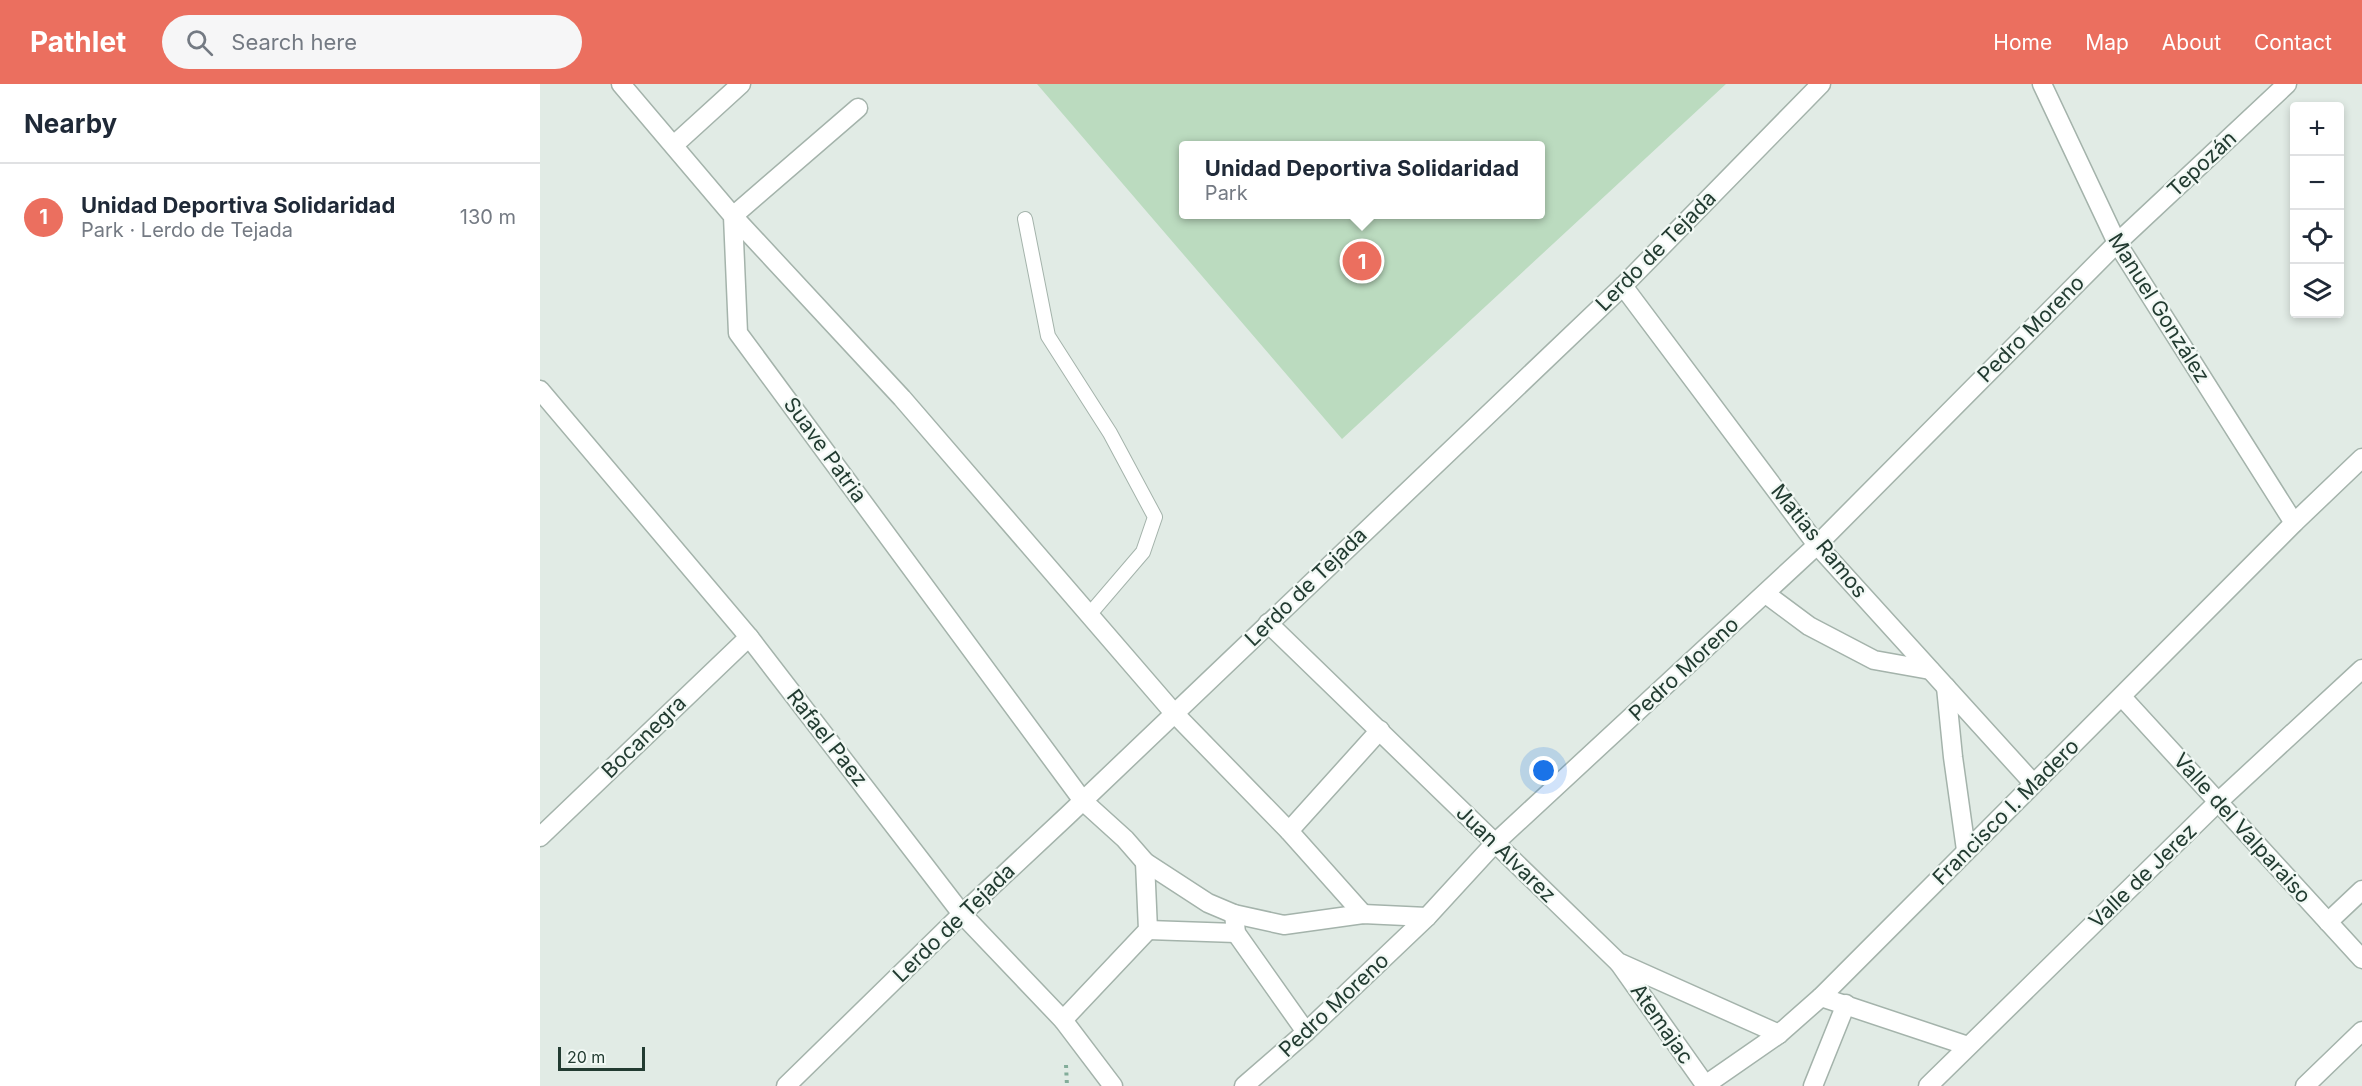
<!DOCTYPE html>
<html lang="en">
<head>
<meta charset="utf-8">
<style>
  body { margin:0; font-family:Inter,sans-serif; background:#f6f6f7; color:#1f2937 }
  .controls { position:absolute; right:18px; top:18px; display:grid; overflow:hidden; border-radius:6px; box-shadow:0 3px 9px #0003 }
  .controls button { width:54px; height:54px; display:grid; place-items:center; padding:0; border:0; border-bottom:2px solid #e0e1e3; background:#fff; color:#1f2937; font:30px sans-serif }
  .scale { position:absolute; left:18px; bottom:15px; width:87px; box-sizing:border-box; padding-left:6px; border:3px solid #223b31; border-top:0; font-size:16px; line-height:21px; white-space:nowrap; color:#223b31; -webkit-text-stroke:4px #f1f8f4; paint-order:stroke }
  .you { position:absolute; left:1004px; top:687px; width:21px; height:21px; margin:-15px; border:4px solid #fff; border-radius:50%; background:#1a73e8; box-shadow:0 0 0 9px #1a73e833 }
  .badge { display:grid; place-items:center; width:39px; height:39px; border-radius:50%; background:#eb6f5f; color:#fff; font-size:20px; font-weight:700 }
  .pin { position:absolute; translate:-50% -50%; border:3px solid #fff; box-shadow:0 2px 6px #0006 }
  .popup { position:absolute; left:639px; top:57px; width:366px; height:78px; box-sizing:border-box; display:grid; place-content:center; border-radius:6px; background:#fff; filter:drop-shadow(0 2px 4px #0005); font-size:20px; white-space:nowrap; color:#747a83 }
  .popup b { font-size:22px; color:#1f2937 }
  .popup::after { content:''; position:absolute; left:50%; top:100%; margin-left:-12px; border:12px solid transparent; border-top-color:#fff }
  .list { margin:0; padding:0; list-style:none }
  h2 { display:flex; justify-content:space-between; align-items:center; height:78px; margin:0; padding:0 24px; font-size:26px }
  h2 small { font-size:20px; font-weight:400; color:#747a83 }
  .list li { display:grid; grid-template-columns:39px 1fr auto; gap:18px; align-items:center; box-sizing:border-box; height:108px; padding:0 24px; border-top:2px solid #e0e1e3 }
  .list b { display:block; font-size:22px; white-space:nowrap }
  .list p { margin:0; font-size:20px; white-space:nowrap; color:#747a83 }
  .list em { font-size:20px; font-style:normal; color:#747a83 }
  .icon { flex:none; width:33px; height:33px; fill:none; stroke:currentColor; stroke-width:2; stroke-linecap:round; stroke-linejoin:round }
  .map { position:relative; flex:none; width:1822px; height:1002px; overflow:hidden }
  header { display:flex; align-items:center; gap:36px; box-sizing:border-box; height:84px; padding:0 30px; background:#eb6f5f; color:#fff }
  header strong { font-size:28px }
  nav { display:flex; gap:33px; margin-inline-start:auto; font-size:21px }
  .search { width:420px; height:54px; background:#f6f6f7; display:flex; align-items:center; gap:15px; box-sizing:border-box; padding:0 21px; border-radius:33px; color:#747a83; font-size:22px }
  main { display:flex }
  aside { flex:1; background:#fff }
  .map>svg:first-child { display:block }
  .green { fill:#bbdbbf; fill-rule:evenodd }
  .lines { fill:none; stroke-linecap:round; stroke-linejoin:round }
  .service-casing { stroke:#a4b3ab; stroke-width:16 }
  .minor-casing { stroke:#a4b3ab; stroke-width:21 }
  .path { stroke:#83ad9a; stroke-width:4; stroke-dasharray:3 4.5; stroke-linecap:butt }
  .service { stroke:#fff; stroke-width:14 }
  .minor { stroke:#fff; stroke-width:18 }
  .labels { text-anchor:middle; stroke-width:4.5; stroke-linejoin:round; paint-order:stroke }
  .street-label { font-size:21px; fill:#223b31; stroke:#f1f8f4 }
</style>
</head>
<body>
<header>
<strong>Pathlet</strong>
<div class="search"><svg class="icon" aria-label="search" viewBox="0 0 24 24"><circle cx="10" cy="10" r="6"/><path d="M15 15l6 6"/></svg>Search here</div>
<nav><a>Home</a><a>Map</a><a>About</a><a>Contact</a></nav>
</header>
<main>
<aside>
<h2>Nearby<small></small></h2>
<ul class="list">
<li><span class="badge">1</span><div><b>Unidad Deportiva Solidaridad</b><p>Park · Lerdo de Tejada</p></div><em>130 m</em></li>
</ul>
</aside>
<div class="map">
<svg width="1822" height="1002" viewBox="0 0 1822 1002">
  <rect width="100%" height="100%" fill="#e1ebe5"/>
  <path class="green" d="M497,0H1186L802,355ZM644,62H1000V130H644Z"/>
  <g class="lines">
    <g class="service-casing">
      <path id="service" d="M485,135L508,252L570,349L615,433L603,468L549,531"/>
    </g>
    <g class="minor-casing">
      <g id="minor">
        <path d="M81,0L193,132L198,249L543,717L585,755L605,778L668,819L694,830L744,841L823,830L887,833"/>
        <path d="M1502,0L1577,159L1754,439"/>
        <path d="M318,24L193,132L362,314L634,629L749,747"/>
        <path d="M134,61L201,0"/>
        <path d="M1083,202L1277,461L1493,699"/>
        <path d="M0,306L209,553L422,830L523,936L573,1002"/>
        <path d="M1226,510L1269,542L1334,576L1390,586"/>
        <path d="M728,539L1078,878L1239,950"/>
        <path d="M1406,603L1413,673L1426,766"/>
        <path d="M1582,613L1822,875"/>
        <path d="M0,753L209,553"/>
        <path d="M694,830L696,849L766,948"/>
        <path d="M823,830L749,747L840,646"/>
        <path d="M1788,838L1822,806"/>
        <path d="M608,846L696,849"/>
        <path d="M1079,879L1166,1002"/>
        <path d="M1281,913L1428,962"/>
        <path d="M523,936L608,846L605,778"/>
        <path d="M246,1002L422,830L527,732L1083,202L1281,0"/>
        <path d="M704,1002L766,948L887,833L955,759L1277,461L1577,159L1747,0"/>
        <path d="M1164,1002L1239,950L1281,913L1754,439L1822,374"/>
        <path d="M1273,1002L1306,920"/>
        <path d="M1388,1002L1678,718L1822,585"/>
        <path d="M1765,1002L1822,947"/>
      </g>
    </g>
    <path class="path" d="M526,981L527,1002"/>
    <use href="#service" class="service"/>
    <use href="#minor" class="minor"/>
  </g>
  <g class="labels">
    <g class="street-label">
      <text transform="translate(1662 80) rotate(-43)" y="7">Tepozán</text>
      <text transform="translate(1116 167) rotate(-45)" y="7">Lerdo de Tejada</text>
      <text transform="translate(1619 224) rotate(58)" y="7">Manuel González</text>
      <text transform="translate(1491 245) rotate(-45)" y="7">Pedro Moreno</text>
      <text transform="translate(285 366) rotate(54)" y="7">Suave Patria</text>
      <text transform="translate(1279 457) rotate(51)" y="7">Matias Ramos</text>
      <text transform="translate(766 503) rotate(-44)" y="7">Lerdo de Tejada</text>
      <text transform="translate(1144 585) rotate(-43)" y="7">Pedro Moreno</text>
      <text transform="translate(104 653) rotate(-44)" y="7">Bocanegra</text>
      <text transform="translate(287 654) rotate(52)" y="7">Rafael Paez</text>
      <text transform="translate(1466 728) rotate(-45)" y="7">Francisco I. Madero</text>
      <text transform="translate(1702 744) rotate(48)" y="7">Valle del Valparaiso</text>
      <text transform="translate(966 770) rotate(44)" y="7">Juan Alvarez</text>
      <text transform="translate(1603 792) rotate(-44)" y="7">Valle de Jerez</text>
      <text transform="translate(414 839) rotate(-44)" y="7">Lerdo de Tejada</text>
      <text transform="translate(794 921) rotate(-43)" y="7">Pedro Moreno</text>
      <text transform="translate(1122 940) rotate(55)" y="7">Atemajac</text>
    </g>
  </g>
</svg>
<div class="controls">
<button>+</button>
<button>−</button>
<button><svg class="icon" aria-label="locate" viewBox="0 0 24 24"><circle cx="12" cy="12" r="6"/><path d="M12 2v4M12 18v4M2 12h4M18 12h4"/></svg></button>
<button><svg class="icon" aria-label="layers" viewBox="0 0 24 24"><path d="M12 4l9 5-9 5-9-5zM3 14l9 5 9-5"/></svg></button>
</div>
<div class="scale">20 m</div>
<div class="you"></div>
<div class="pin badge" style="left:822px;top:177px">1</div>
<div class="popup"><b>Unidad Deportiva Solidaridad</b>Park</div>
</div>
</main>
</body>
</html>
